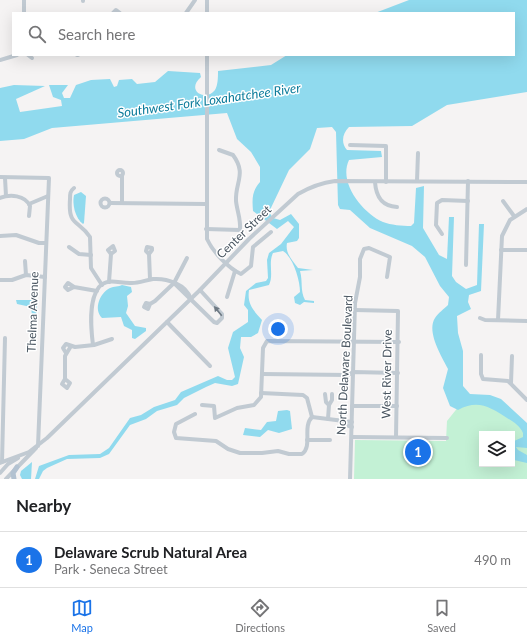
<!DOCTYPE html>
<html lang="en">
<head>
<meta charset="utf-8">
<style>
  body { margin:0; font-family:Lato,sans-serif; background:#f6f6f6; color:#202124 }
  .controls { position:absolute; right:12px; bottom:12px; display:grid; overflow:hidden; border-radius:0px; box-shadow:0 4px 16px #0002 }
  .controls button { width:36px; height:36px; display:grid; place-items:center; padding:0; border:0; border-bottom:1px solid #e0e0e0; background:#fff; color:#202124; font:20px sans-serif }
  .you { position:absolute; left:278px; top:329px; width:14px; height:14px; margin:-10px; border:3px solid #fff; border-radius:50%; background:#1a73e8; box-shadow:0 0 0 6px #1a73e833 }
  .badge { display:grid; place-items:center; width:26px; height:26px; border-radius:50%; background:#1a73e8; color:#fff; font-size:13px; font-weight:700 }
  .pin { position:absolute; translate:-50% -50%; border:2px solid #fff; box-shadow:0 1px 4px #0006 }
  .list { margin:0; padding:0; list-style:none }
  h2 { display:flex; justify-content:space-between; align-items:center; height:52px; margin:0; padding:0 16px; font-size:17px }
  h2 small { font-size:13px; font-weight:400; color:#757577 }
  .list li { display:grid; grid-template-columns:26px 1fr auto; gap:12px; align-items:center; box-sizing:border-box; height:56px; padding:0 16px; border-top:1px solid #e0e0e0 }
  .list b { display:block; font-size:15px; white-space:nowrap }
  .list p { margin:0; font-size:13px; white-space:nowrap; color:#757577 }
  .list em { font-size:13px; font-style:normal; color:#757577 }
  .icon { flex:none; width:22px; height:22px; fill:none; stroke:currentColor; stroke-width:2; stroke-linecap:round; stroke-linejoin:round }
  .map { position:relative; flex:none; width:527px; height:479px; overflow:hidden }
  .search { position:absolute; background:#fff; box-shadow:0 4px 16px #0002; left:12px; right:12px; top:12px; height:44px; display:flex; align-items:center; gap:10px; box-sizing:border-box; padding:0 14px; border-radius:0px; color:#757577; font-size:15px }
  .sheet { height:108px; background:#fff }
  nav { display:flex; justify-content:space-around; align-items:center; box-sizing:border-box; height:56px; border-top:1px solid #e0e0e0; background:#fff; font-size:11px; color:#757577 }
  nav a { display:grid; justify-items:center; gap:2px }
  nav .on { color:#1a73e8 }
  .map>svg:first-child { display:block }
  .green { fill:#c3f1d5; fill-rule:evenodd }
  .water { fill:#90daee }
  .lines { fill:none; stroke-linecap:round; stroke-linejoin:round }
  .minor { stroke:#c1cad2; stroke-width:4 }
  .major { stroke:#b3c2d1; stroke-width:5 }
  .oneway { fill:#6e7983 }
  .labels { text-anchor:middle; stroke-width:3; stroke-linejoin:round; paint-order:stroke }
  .street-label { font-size:12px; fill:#4a5661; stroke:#fff }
  .water-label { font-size:13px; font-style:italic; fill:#0c7c9b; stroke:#fff }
</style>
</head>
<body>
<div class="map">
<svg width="527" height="479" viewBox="0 0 527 479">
  <rect width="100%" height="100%" fill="#f5f3f3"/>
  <path class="green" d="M472,404H489L527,431V479H354L355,440L446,441L447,421L459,406ZM482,434H512V464H482Z"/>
  <g class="water">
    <path d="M409,0H527V92L447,105L412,126L349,127C342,134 341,143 347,150L381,151L382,157L349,160C338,183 363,213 383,222C391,225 402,226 411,226L414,223L416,188L424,186L423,228L439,255L447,259L449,217H454L452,276L456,282L466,289L477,285L479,224H484L481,291L469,295L468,302L471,309L457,316L458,333L463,351V386L470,394L490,395L501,399L527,423V448L516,447L518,450L527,455V463L514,460L512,457V442L523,437V433C520,426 514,422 507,418C490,407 478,399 458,410L450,406L443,388L448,369C442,357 426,332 435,318C438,313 444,309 448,305L449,297L440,286L425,257L412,246L370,228L350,210L340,209L338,205L336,132L332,127L317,128L310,149L289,170L269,212L273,218L280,220L291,214L299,224V238L297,241L287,243C285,253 292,260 298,268L313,270L300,271C303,281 300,291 305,300L314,301V303L304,302L300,305L295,303L294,297L300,292C300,280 293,257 283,251L273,253C268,263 274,275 269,285L249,290C247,304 253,310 262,320L258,333L251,337H241L240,348L244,357L238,384L232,386L215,383L206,387L184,398L177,405L157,411L146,419L130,425L109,454L100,458L67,459L47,468L43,471L39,479H35L39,466L69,455L100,454L109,448L130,418L141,415L154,407L175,400L181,392L218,376L227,380H232L235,377L228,348L233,332L248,322V310L244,305L246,291L256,283L266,281L268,278L267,260L269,253L281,244L294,227L288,221L277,229L253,211C252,199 252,191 260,182V167L251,152L237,139L227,113L52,128L24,139L0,141V88L14,85L45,86L16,99L20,112L62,106L61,100L53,97L49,85H68L62,93L64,98H70L76,85L91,80L110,79L114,87L117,86L119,80L132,79L137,84L155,82L168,71L200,73L201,77C185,91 206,102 215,90C218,85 218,77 218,71L271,65L287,55H514V13H375Z"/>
    <path d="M81,192L86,196L84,223L83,224C75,218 72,204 74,195Z"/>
    <path d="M122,285L131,287L132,292L127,296L128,306L126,313L135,326L146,328V331L135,339L132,338V330L124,326L121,317L102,318C93,309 100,293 110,288C114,286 119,287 122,285Z"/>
    <path d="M16,300H37L36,325L33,324L31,307L17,304Z"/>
    <path d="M287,410L290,411L292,429L279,433L268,430L260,437L243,435L245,428L261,430L267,422L276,421L278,411Z"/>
    <path d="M32,462L31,479H22L20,475L21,471Z"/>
  </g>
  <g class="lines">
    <g class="minor">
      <path d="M83,0V1"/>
      <path d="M24,13V0"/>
      <path d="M113,13L116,10L120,13"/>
      <path d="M186,13L195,0"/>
      <path d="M207,13V0"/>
      <path d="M28,55L32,58"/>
      <path d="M77,55H78"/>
      <path d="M207,55V239C213,252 228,268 241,274L251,266L253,247L271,232"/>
      <path d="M0,60L17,55"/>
      <path d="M350,145L386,146V182"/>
      <circle cx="120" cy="173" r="3"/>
      <path d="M122,176V203"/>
      <path d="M0,177L49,178L38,446"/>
      <path d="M5,178L6,196"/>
      <path d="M417,181L418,153"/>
      <path d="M375,182C376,197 382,206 397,207"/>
      <path d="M74,188C70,191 70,194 70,199C68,227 78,219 90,237L91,268L102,285"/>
      <path d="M0,198C10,194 25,195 30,206L29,216"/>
      <circle cx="105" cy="203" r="4.5"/>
      <path d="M503,201L514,216"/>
      <path d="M110,203L206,204"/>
      <path d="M29,204L48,196"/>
      <path d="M206,229L240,230C241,219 237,211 236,201C235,182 247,174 233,155L219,150"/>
      <path d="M442,234L436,225L437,203L442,200L468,201"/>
      <path d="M0,236L16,235L39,243H46"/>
      <path d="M69,247L79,254L91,255"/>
      <path d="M501,250H527"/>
      <path d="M149,254L146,251L147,247L152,248V250L149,254L150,279"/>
      <path d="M25,261L26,275"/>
      <path d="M466,265L468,181"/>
      <path d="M0,280H12L26,275L45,277"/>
      <path d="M109,282L111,254L115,251L113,246L108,250L111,254"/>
      <path d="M174,283L214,322L217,323L222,318V314L200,290"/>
      <path d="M74,287L68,283L65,287L68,290L74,287L97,291"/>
      <path d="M227,297L235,271"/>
      <path d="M150,304L148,309L144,307L146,303L150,304L155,301L174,283L187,258"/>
      <path d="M355,310L398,311L396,437"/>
      <path d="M480,318L485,320L527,321"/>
      <path d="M498,320L502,236L510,220L527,209"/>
      <path d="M167,322L210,366"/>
      <path d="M93,345C91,329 88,301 99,287C108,277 120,284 132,283C139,283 146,280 153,279C167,278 186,284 191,299"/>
      <path d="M66,353L63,348L66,344L75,347L94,345L112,339"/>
      <path d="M481,355V374L483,379L508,381L527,400"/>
      <path d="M262,374L348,375L353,372L398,373"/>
      <path d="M65,379L62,384L67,388L70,383L65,379V356L71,346"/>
      <path d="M511,383L512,356"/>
      <path d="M261,393L303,395L307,398L312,417"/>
      <path d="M325,394L326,402L329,405L328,419"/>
      <path d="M202,405L214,406L215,418L237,408L254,405L261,397L263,348L267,341L399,342"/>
      <path d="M329,405L332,400V394"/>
      <path d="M352,406H397"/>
      <path d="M195,414L176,424L174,432L176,438L216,441L228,449L240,453H262L278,451L289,454H302C313,446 302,427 312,417"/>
      <path d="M312,417L352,422"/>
      <path d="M339,420L341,423L352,427"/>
      <path d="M352,437L447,438"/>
      <path d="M307,440H330"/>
      <path d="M2,462L5,338"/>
      <path d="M0,463L29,452L47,438L200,290L249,239L298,194C310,187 320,183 335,181L527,182"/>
      <path d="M0,473L8,464L18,458"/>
      <path d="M6,479L36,448"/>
      <path d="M350,479L355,303L360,277V259L364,249L369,248L390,257L387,277"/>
    </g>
    <path class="major" d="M14,479L13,473L17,467"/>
  </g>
  <defs><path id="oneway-solid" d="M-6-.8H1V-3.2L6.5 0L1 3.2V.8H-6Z"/></defs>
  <use class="oneway" href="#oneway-solid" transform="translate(218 311) rotate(-129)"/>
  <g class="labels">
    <g class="street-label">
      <text transform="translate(244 232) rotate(-44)" y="4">Center Street</text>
      <text transform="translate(33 312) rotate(-88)" y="4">Thelma Avenue</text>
      <text transform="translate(345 365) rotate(-87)" y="4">North Delaware Boulevard</text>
      <text transform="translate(387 374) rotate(-89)" y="4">West River Drive</text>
    </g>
    <g class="water-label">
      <text transform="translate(209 100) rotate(-8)" y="5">Southwest Fork Loxahatchee River</text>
    </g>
  </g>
</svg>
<div class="controls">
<button><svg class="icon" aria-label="layers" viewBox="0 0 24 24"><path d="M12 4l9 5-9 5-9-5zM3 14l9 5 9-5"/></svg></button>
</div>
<div class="you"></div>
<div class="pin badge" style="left:418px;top:452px">1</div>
<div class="search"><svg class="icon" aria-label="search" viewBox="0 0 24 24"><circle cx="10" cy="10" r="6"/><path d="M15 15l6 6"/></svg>Search here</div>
</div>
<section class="sheet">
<h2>Nearby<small></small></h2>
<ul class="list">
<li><span class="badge">1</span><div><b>Delaware Scrub Natural Area</b><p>Park · Seneca Street</p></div><em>490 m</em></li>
</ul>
</section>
<nav>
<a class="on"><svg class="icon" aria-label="map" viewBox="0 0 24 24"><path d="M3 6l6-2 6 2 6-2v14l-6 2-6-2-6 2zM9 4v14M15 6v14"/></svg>Map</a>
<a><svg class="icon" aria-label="directions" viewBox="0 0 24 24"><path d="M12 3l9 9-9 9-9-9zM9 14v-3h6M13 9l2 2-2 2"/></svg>Directions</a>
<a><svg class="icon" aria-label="saved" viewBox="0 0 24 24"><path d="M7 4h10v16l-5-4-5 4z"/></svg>Saved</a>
</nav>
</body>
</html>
